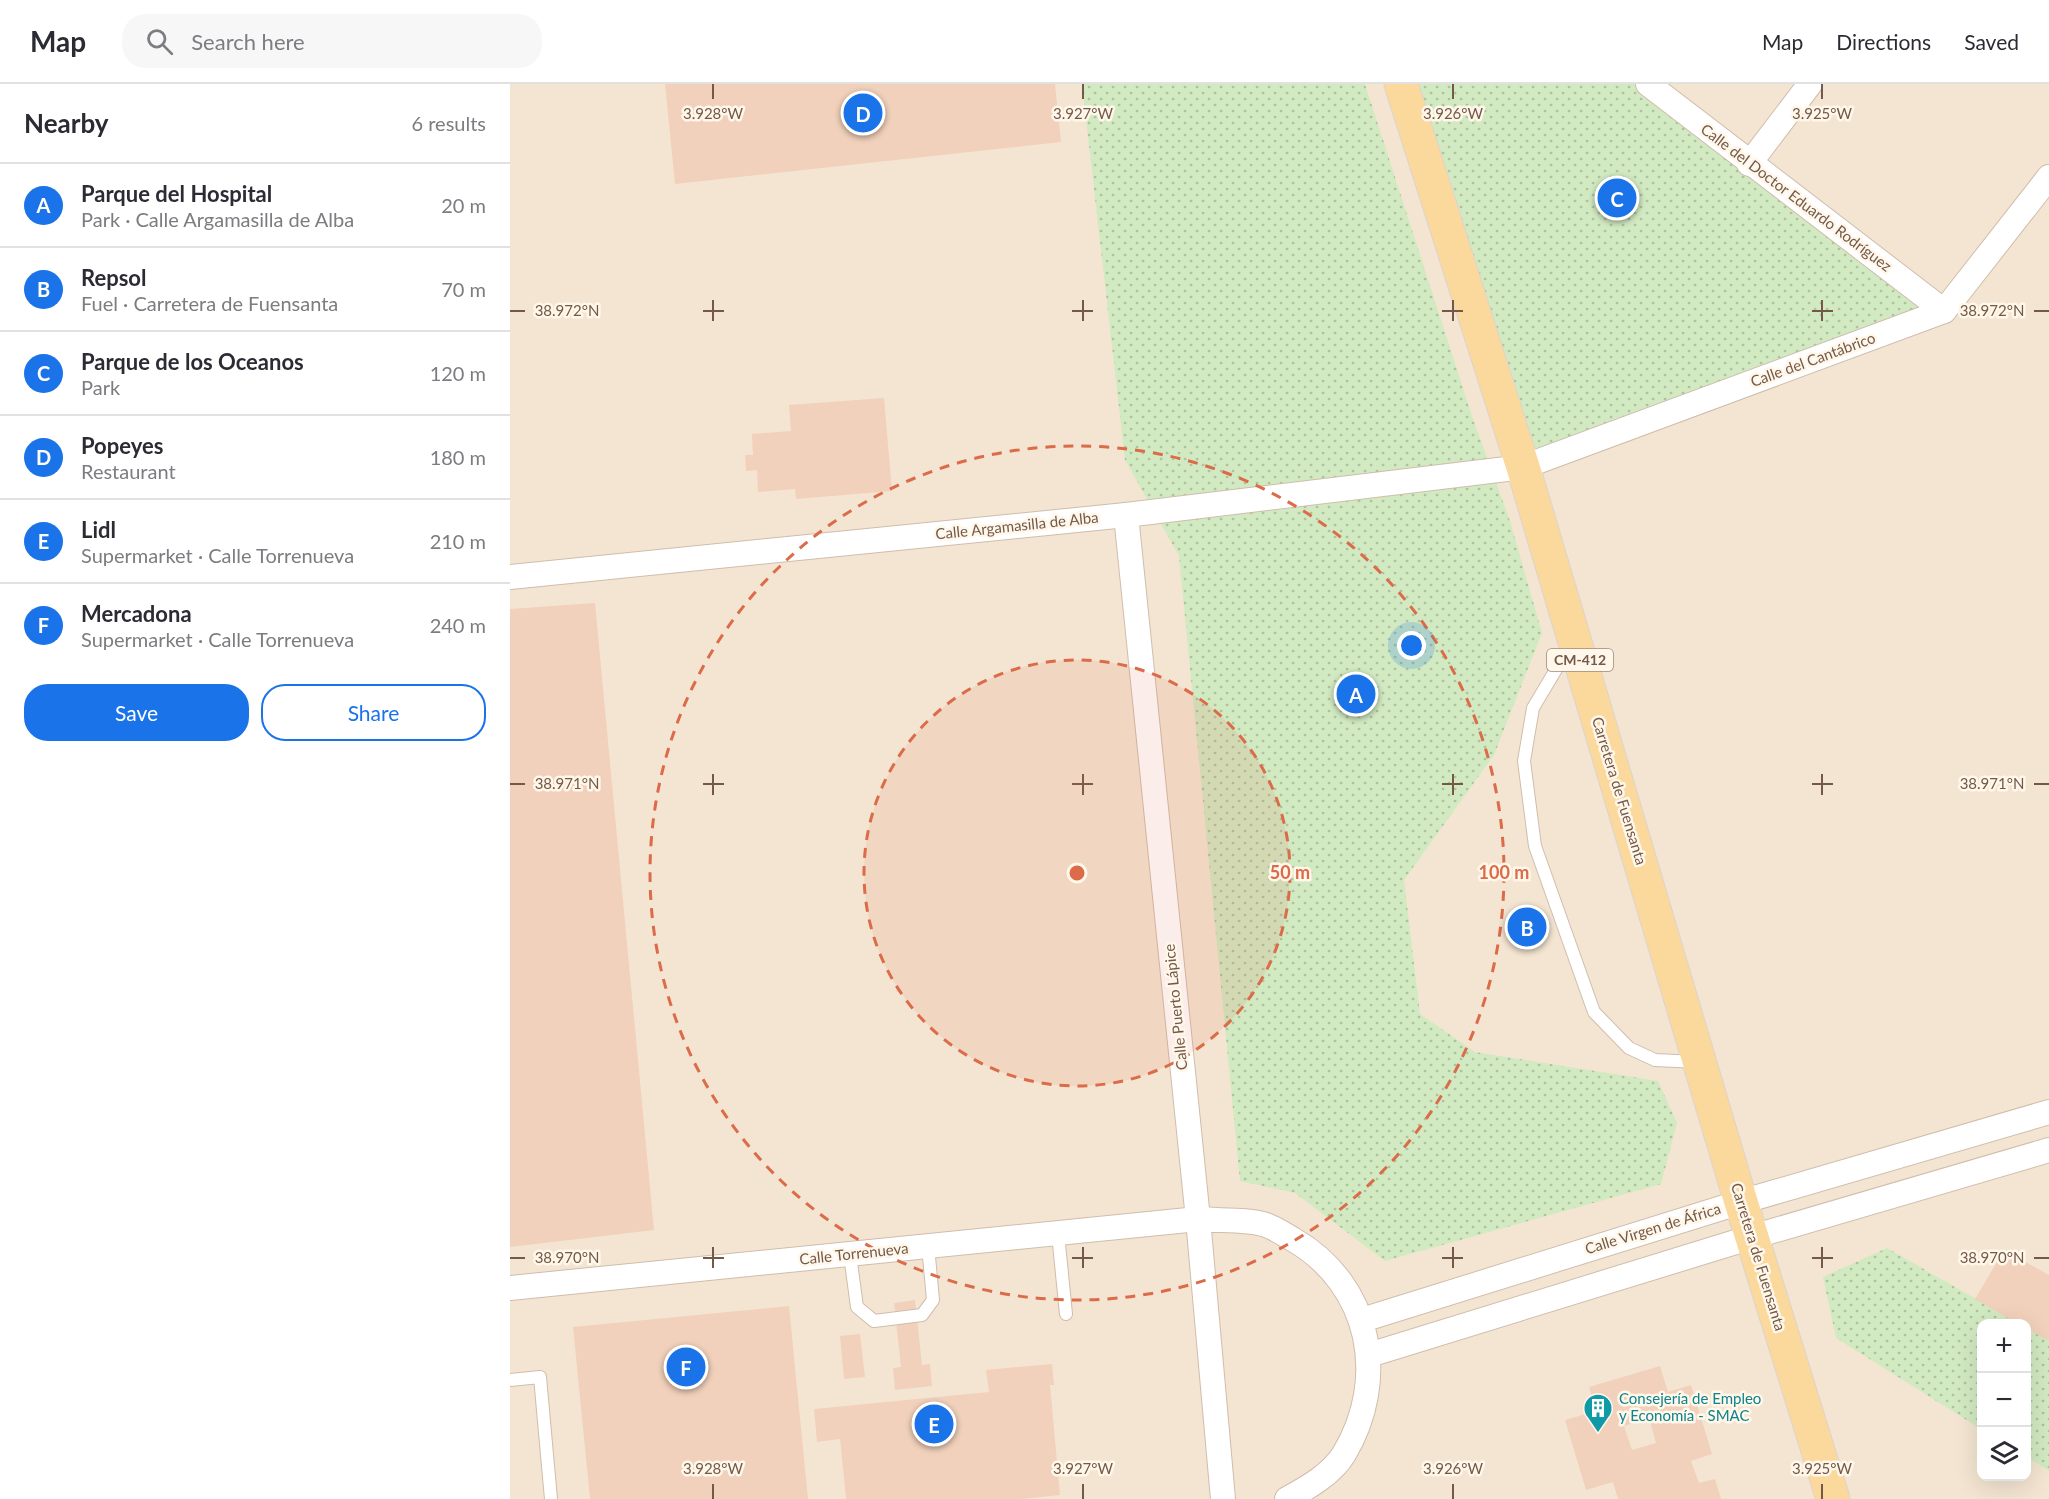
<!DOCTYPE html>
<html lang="en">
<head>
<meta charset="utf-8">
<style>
  body { margin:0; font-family:Lato,sans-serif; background:#f7f7f7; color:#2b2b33 }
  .controls { position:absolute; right:18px; bottom:18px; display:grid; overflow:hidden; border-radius:12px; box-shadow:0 6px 24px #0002 }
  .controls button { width:54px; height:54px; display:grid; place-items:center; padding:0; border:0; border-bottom:2px solid #e1e1e2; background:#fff; color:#2b2b33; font:30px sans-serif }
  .you { position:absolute; left:902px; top:562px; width:21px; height:21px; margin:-15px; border:4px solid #fff; border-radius:50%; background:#1a73e8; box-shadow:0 0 0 9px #1a73e833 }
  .badge { display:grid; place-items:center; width:39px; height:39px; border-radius:50%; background:#1a73e8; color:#fff; font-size:20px; font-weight:700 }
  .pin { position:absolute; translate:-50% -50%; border:3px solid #fff; box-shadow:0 2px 6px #0006 }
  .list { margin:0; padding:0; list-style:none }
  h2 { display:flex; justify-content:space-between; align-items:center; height:78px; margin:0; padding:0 24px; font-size:26px }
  h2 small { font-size:20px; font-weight:400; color:#7c7c81 }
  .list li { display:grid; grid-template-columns:39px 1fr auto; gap:18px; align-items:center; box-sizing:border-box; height:84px; padding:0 24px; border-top:2px solid #e1e1e2 }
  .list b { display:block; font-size:22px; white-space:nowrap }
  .list p { margin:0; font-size:20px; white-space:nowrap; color:#7c7c81 }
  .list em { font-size:20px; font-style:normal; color:#7c7c81 }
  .actions { display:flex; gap:12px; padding:18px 24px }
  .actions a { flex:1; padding:14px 0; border:2px solid #1a73e8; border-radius:24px; text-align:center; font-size:21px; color:#1a73e8 }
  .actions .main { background:#1a73e8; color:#fff }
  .icon { flex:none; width:33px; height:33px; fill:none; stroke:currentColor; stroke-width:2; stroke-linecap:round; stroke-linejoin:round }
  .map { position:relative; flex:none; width:1539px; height:1415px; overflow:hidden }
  header { display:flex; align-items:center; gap:36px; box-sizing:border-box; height:84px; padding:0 30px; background:#fff; border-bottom:2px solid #e1e1e2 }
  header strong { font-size:28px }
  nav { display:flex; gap:33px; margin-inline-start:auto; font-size:21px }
  .search { width:420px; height:54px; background:#f7f7f7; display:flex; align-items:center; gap:15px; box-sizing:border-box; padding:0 21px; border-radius:24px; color:#7c7c81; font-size:22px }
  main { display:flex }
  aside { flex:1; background:#fff }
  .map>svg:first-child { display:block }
  .residential { fill:#f4e5d2; fill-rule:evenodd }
  .grass { fill:url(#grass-dots) }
  .building { fill:#f1d1bb; fill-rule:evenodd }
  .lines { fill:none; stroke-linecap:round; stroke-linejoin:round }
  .service-casing { stroke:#d0bdad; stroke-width:14 }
  .minor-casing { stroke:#d0bdad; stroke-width:26 }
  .primary-casing { stroke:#dbd4d0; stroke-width:35 }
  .service { stroke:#fff; stroke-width:12 }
  .minor { stroke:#fff; stroke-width:24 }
  .primary { stroke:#fbd89c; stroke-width:33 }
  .ticks { fill:none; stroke:#745949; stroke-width:2 }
  .ring { fill:none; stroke:#db6b49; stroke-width:3; stroke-dasharray:10 8 }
  .labels { text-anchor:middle; stroke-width:5; stroke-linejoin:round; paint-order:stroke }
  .shield { fill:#fff7ea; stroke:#9e8879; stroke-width:1.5 }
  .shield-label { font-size:14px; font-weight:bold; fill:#745949 }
  .street-label { font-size:15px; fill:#745949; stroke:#fff7ea }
  .culture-label { font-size:15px; fill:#0d838f; stroke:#fff7ea; text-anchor:start }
  .ticks-label { font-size:15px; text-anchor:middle; fill:#745949; stroke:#fff7ea; stroke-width:5; stroke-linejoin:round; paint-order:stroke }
  .centre { fill:#db6b49; stroke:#fff7ea; stroke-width:3 }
  .ring-label { font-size:18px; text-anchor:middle; font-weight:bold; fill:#db6b49; stroke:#fff7ea; stroke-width:5; stroke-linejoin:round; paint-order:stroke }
</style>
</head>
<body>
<header>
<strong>Map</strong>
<div class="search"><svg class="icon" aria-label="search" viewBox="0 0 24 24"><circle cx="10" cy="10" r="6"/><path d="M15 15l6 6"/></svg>Search here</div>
<nav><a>Map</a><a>Directions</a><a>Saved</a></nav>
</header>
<main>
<aside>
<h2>Nearby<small>6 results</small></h2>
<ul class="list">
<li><span class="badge">A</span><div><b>Parque del Hospital</b><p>Park · Calle Argamasilla de Alba</p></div><em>20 m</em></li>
<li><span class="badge">B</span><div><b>Repsol</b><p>Fuel · Carretera de Fuensanta</p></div><em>70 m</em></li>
<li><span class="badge">C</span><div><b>Parque de los Oceanos</b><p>Park</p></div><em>120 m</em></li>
<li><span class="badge">D</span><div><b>Popeyes</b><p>Restaurant</p></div><em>180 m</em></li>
<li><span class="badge">E</span><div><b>Lidl</b><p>Supermarket · Calle Torrenueva</p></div><em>210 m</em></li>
<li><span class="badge">F</span><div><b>Mercadona</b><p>Supermarket · Calle Torrenueva</p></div><em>240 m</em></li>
</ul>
<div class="actions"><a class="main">Save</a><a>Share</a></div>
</aside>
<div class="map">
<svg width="1539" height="1415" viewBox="0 0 1539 1415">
  <defs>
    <pattern id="grass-dots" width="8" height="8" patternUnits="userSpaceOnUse" patternTransform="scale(1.5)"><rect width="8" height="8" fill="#d2eac2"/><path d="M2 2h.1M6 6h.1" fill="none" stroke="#afc1a0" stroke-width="1.8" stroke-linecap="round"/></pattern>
  </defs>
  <rect width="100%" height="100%" fill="#fcf3e3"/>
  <path class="residential" d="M0,0H1539V1415H0ZM1472,1240H1516V1392H1472Z"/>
  <g class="grass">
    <path d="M572,0H855L962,332L1000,437L1032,549L984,671L894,796L910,930L965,968L1148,997L1167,1039L1151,1100L875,1177L785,1109L730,1097L669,472L615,376Z"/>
    <path d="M891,0H1139L1434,227L1013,383Z"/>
    <path d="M1377,1164L1508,1239L1472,1240L1471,1345L1326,1254L1313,1193Z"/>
    <path d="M1517,1244L1539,1257V1387L1517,1373Z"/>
  </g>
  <g class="building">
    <path d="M155,0H545L551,58L165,100Z"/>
    <path d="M374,314L382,407L286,415L285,405L248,408L247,386L236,387L235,371H243L242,350L281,347L279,321Z"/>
    <path d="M85,519L144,1146L0,1163V525Z"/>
    <path d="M1494,1166L1539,1191V1257L1516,1244V1240H1508L1465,1215Z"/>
    <path d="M405,1216L412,1281L420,1280L422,1302L385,1306L383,1284L391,1283L384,1219Z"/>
    <path d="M279,1222L298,1415H80L63,1243Z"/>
    <path d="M350,1250L355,1293L334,1295L330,1252Z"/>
    <path d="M542,1280L544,1301H540L550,1411L511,1415H336L330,1355L307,1358L304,1325L479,1308L476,1286Z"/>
    <path d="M1150,1282L1158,1308L1181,1301L1202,1370L1181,1377L1189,1399L1205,1395L1211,1415H1108L1103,1398L1076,1406L1055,1336L1086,1327L1079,1303ZM1139,1334L1146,1359L1122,1366L1114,1342Z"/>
  </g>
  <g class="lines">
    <g class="service-casing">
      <g id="service">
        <path d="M1060,562L1023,624L1014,677L1025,762L1084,928L1119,964L1145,976L1188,978"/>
        <path d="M548,1150L556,1230"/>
        <path d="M340,1171L347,1223L364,1237L412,1231L423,1216L418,1162"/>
        <path d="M0,1296L30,1293L41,1415"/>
      </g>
    </g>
    <g class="minor-casing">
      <g id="minor">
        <path d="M1138,0L1434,227"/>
        <path d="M1239,80L1300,0"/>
        <path d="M616,431L688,1135L713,1415"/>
        <path d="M0,493L616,431L1013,383L1434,227L1539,93"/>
        <path d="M0,1204L688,1135C707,1137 739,1135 756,1141C765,1144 775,1151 784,1156C861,1201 879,1295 834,1370C822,1390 797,1404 777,1415"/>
        <path d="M852,1236L1231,1118L1539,1028"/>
        <path d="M859,1271L1242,1153L1539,1066"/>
      </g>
    </g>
    <g class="primary-casing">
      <path id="primary" d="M891,0L1013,383L1231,1118L1323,1415"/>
    </g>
    <use href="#service" class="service"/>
    <use href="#minor" class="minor"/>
    <use href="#primary" class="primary"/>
  </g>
  <path class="ticks" d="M203,0V15M573,0V15M943,0V15M1312,0V15M203,216V237M573,216V237M943,216V237M1312,216V237M0,227H15M193,227H214M562,227H583M932,227H953M1302,227H1323M1524,227H1539M203,690V711M573,690V711M943,690V711M1312,690V711M0,700H15M193,700H214M562,700H583M932,700H953M1302,700H1323M1524,700H1539M203,1163V1184M573,1163V1184M943,1163V1184M1312,1163V1184M0,1174H15M193,1174H214M562,1174H583M932,1174H953M1302,1174H1323M1524,1174H1539M203,1400V1415M573,1400V1415M943,1400V1415M1312,1400V1415"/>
  <circle cx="567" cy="789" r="213" fill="#db6b49" fill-opacity=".12"/>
  <g class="ring">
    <circle cx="567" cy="789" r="213"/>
    <circle cx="567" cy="789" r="427"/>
  </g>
  <defs>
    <g id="building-pin" transform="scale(1.5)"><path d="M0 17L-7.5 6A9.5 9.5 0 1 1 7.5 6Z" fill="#0f9aa8" stroke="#fff7ea"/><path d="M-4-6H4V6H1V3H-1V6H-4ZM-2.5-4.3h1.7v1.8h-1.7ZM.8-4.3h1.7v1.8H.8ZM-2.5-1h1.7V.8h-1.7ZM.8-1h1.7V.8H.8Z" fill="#fff"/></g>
  </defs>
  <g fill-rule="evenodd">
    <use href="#building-pin" x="1088" y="1324"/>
  </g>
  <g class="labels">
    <rect class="shield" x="1037" y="565" width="66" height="22" rx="4.5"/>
    <g class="shield-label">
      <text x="1070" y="581">CM-412</text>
    </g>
    <g class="street-label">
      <text transform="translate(1286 114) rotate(37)" y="5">Calle del Doctor Eduardo Rodríguez</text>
      <text transform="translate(1303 276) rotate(-20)" y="5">Calle del Cantábrico</text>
      <text transform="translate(507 442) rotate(-6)" y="5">Calle Argamasilla de Alba</text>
      <text transform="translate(1109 707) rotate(73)" y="5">Carretera de Fuensanta</text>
      <text transform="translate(666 923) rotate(-96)" y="5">Calle Puerto Lápice</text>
      <text transform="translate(1143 1145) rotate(-17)" y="5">Calle Virgen de África</text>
      <text transform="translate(344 1170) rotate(-6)" y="5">Calle Torrenueva</text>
      <text transform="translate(1248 1173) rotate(73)" y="5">Carretera de Fuensanta</text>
    </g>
    <g class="culture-label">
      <text x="1109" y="1320">Consejería de Empleo<tspan x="1109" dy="17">y Economía - SMAC</tspan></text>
    </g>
  </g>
  <g class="ticks-label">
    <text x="203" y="35">3.928°W</text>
    <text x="573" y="35">3.927°W</text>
    <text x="943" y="35">3.926°W</text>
    <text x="1312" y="35">3.925°W</text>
    <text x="57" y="232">38.972°N</text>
    <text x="1482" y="232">38.972°N</text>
    <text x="57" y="705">38.971°N</text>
    <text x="1482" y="705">38.971°N</text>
    <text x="57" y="1179">38.970°N</text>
    <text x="1482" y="1179">38.970°N</text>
    <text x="203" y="1390">3.928°W</text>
    <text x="573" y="1390">3.927°W</text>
    <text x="943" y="1390">3.926°W</text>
    <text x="1312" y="1390">3.925°W</text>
  </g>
  <circle cx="567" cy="789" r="9" class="centre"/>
  <g class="ring-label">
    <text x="780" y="795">50 m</text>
    <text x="994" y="795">100 m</text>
  </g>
</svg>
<div class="controls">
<button>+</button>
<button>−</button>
<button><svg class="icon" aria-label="layers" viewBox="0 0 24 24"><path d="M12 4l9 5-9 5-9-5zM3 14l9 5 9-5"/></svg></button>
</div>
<div class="you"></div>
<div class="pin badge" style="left:846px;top:610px">A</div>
<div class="pin badge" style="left:1017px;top:843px">B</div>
<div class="pin badge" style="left:1107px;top:114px">C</div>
<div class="pin badge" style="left:353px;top:29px">D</div>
<div class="pin badge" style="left:424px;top:1340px">E</div>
<div class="pin badge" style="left:176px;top:1283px">F</div>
</div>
</main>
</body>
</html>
